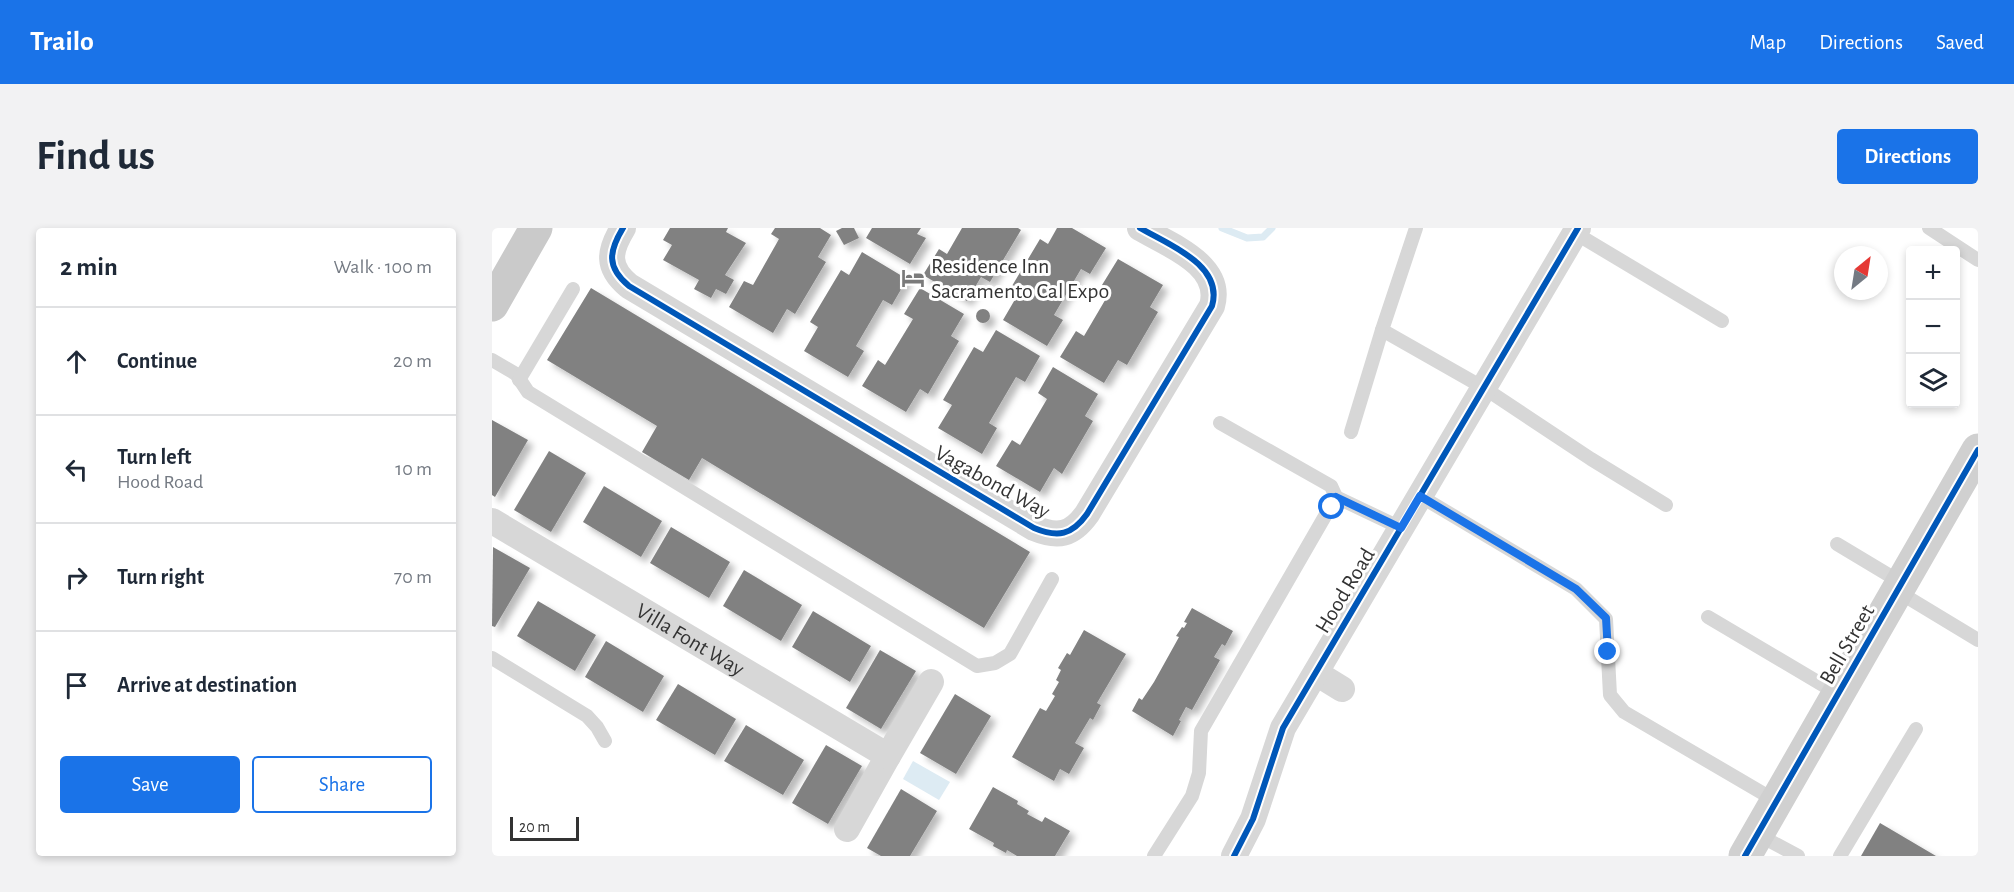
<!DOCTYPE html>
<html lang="en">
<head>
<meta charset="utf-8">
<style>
  body { margin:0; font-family:"Alegreya Sans",sans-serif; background:#f2f2f3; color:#1f2937 }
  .controls { position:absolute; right:18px; top:18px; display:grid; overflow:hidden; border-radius:6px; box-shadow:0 3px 9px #0003 }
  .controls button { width:54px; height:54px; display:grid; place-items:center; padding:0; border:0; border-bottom:2px solid #e0e1e3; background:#fff; color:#1f2937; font:30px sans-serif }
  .compass { position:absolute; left:1342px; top:18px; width:54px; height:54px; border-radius:50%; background:#fff; box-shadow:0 3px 9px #0003; rotate:30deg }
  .scale { position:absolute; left:18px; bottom:15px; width:69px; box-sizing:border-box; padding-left:6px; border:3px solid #333; border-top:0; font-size:16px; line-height:21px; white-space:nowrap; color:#333; -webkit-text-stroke:4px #fff; paint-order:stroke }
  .stop { position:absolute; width:18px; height:18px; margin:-14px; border:4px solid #1a73e8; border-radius:50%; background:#fff }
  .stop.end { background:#1a73e8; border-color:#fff; box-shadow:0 2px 6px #0008 }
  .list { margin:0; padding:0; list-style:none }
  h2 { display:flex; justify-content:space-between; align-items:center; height:78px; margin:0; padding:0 24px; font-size:26px }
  h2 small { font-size:20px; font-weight:400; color:#747a83 }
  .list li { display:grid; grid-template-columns:39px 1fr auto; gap:18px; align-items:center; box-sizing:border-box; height:108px; padding:0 24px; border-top:2px solid #e0e1e3 }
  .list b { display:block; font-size:22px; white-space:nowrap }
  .list p { margin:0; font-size:20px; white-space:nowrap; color:#747a83 }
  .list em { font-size:20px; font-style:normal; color:#747a83 }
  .actions { display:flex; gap:12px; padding:18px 24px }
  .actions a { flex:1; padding:14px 0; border:2px solid #1a73e8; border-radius:6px; text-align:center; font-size:21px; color:#1a73e8 }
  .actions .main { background:#1a73e8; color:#fff }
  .icon { flex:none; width:33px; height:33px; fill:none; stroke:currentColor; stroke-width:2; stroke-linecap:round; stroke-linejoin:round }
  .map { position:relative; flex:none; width:1486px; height:628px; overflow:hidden; border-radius:6px }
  header { display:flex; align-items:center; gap:36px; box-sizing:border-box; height:84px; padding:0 30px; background:#1a73e8; color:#fff }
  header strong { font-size:28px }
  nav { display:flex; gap:33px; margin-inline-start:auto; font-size:21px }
  .intro { display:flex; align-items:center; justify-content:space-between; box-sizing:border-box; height:144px; padding:0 36px }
  h1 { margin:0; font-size:42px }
  .button { padding:15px 27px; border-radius:6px; background:#1a73e8; color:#fff; font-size:21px; font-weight:700 }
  main { display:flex; gap:36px; padding:0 36px }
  aside { flex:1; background:#fff; border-radius:6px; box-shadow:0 3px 9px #0003 }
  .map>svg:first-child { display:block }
  .water { fill:#ddebf3 }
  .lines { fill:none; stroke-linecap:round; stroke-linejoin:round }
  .stream { stroke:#ddebf3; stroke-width:7 }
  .building { fill:#818181; filter:url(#shadow) }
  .lane { stroke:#d7d7d7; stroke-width:14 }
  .street { stroke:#d7d7d7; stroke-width:26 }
  .secondary { stroke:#d0d0d0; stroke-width:33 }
  .primary { stroke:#cacaca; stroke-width:33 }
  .cycleway-casing { stroke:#fff; stroke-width:10 }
  .cycleway { stroke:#0057b8; stroke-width:6 }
  .route { stroke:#1a73e8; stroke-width:8 }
  .labels { text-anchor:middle; stroke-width:6; stroke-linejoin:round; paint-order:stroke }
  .poi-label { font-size:22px; fill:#333; stroke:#fff; text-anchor:start }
  .street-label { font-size:22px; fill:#333; stroke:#fff }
</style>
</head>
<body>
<header>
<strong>Trailo</strong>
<nav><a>Map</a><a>Directions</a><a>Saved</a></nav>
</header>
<div class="intro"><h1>Find us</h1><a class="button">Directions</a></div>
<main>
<aside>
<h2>2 min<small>Walk · 100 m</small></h2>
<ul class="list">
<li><svg class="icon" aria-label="ahead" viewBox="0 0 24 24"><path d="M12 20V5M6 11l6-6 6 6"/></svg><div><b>Continue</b></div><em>20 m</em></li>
<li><svg class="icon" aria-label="left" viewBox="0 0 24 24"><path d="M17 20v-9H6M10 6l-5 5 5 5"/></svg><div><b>Turn left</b><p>Hood Road</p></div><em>10 m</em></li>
<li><svg class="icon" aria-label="right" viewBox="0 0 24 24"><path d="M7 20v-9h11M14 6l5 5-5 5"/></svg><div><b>Turn right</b></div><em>70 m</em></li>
<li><svg class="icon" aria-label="arrive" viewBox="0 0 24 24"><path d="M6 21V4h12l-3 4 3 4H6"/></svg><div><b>Arrive at destination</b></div></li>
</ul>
<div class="actions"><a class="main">Save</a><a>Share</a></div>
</aside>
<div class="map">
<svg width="1486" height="628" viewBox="0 0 1486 628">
  <defs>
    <filter id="shadow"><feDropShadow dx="5.5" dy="5.5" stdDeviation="3" flood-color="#0004"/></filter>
  </defs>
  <rect width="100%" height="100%" fill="#fff"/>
  <path class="water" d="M421,533L458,554L447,572L411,551Z"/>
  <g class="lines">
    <path class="stream" d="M730,0L755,10L771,9L780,0"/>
  </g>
  <g class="building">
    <path d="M178,0H236L234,4L254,15L233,47L242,52L234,66L224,61L219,70L202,61L207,52L171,32L180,17L171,12Z"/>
    <path d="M283,0H328L339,7L326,29L334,34L303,86L295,81L281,105L237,79L252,53L261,57L287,11L279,6Z"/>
    <path d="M350,0H362L367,10L352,17L344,3Z"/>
    <path d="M380,0H429L425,6L434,10L418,36L374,10Z"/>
    <path d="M470,0H526L529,2L498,54L489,49L475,73L431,47L447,21L455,26Z"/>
    <path d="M565,0H580L614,20L598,46L589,41L562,87L571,92L555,118L511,92L525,68L517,63L548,11L556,16Z"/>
    <path d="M370,24L415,51L400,77L391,72L364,118L372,123L356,149L312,123L326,99L318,94L349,42L357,47Z"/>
    <path d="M626,31L671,57L658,79L666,84L635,137L626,132L612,155L568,129L584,103L592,108L619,62L610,57Z"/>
    <path d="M99,60L538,324L492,400L210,230L197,252L150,224L165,198L55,132Z"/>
    <path d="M428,60L472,86L459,108L467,113L436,166L428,161L414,184L370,158L386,132L393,137L421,91L412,86Z"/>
    <circle cx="491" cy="88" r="7"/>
    <path d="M504,102L548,128L533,154L524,149L497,195L505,200L490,226L446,200L460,177L451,172L482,119L491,124Z"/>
    <path d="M561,139L606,166L593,188L601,193L570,246L562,240L548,264L504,238L520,212L528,217L555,171L546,165Z"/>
    <path d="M0,192L36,212L3,269L0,267Z"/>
    <path d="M57,223L94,245L59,304L22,282Z"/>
    <path d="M112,258L170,293L149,329L91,294Z"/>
    <path d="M179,299L238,334L217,370L158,335Z"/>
    <path d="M1,319L38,340L3,399L0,398Z"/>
    <path d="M252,342L310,377L289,413L231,378Z"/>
    <path d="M46,373L104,407L83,443L25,408Z"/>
    <path d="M700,380L741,403L733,418L730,416L722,429L728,432L700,482L694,479L687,492L689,493L681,508L640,483L647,470L650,472L662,454L687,409L684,408L690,399L692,400L695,395L692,394Z"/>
    <path d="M321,383L379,418L358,454L300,419Z"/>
    <path d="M592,402L634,426L605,475L609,477L601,492L598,490L583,515L592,520L577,546L568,541L562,553L520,529L548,480L554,483L563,468L560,466L567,454L564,452L569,442L566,440L575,425L578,427Z"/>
    <path d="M114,413L172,448L151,484L93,449Z"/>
    <path d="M388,422L424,443L389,501L354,480Z"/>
    <path d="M186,456L244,491L223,527L164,492Z"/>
    <path d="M463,466L499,488L464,546L428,525Z"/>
    <path d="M254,497L312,532L291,567L232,533Z"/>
    <path d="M334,517L370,538L336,596L300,575Z"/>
    <path d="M501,559L526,573L525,576L537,583L535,586L550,594L553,589L578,603L563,628H525L515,622L514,625L501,618L502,615L477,601Z"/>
    <path d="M409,561L445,583L418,628H389L375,620Z"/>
    <path d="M1388,595L1444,628H1369Z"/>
  </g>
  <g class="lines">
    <g class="lane">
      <path d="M924,0L890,102L992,160L1099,231L1174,277"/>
      <path d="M1437,0L1486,32"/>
      <path d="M1083,5L1230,93"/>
      <path d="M0,132L24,146L36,164L485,438L503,435L518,426L560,351"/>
      <path d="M27,152L81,61"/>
      <path d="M859,204L890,102"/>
      <path d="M928,268L1084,361L1114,391L1118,467L1132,484L1284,573"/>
      <path d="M844,269L909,300"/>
      <path d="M1345,316L1410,355"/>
      <path d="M1405,363L1486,412"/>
      <path d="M1216,389L1346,466"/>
      <path d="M0,430L95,488L105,499L113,513"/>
      <path d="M1265,606L1306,628"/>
      <path d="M662,628L700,568L707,545L709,503L844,269L839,258L728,195"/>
      <path d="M1348,628L1424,501"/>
    </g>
    <g class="street">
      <path d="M131,0C117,23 114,39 137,58L542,300C566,310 580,307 595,286L720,78C732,37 677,17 648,0"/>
      <path id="s1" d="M0,293L396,528L355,601"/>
      <path d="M824,445L850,461"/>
      <path d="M396,528L439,454"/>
      <path d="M742,628L761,591L791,500L1086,0"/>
    </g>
    <path class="secondary" d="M1253,628L1486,222"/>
    <path class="primary" d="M0,77L44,0"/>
    <g class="cycleway-casing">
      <g id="cycleway">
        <path d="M131,0C117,23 114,39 137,58L542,300C566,310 580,307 595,286L720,78C732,37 677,17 648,0"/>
        <path d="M742,628L761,591L791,500L1086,0"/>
        <path d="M1253,628L1486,222"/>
      </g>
    </g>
    <use href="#cycleway" class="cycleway"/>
  </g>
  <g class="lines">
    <path class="route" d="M840,279L844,269L909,300L928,268L1084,361L1114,390L1116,424"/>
  </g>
  <defs>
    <g id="hotel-bare" transform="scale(1.8)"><path d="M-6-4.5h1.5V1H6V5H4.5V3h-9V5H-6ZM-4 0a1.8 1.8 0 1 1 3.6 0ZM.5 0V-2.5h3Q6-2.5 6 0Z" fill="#7a7a7a" stroke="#fff" stroke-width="2.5" paint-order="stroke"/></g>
  </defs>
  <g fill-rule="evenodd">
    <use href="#hotel-bare" x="421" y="50"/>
  </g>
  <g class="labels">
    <g class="poi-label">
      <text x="439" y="45">Residence Inn<tspan x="439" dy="25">Sacramento Cal Expo</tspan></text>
    </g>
    <g class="street-label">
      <text transform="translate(501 253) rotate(29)" y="8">Vagabond Way</text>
      <text transform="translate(852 362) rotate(-59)" y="8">Hood Road</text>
      <text dy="8" stroke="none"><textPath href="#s1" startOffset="231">Villa Font Way</textPath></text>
      <text transform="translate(1354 416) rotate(-60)" y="8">Bell Street</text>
    </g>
  </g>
</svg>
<div class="controls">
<button>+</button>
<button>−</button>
<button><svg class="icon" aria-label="layers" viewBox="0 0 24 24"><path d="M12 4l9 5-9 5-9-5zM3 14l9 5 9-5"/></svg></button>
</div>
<svg class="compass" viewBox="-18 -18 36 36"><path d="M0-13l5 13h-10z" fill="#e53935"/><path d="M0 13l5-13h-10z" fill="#747a83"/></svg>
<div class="scale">20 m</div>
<div class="stop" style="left:840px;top:279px"></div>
<div class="stop end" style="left:1116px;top:424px"></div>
</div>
</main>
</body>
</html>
